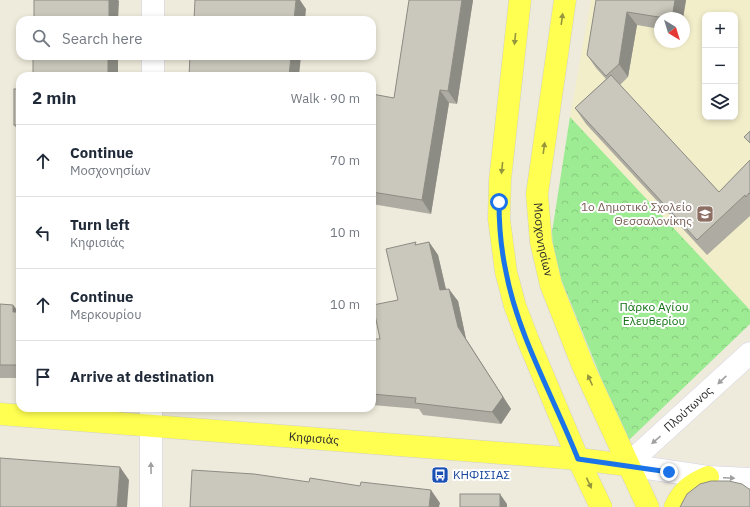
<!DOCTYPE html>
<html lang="en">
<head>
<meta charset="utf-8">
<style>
  body { margin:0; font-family:"IBM Plex Sans",sans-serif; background:#f2f2f3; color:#1f2937 }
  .controls { position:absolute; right:12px; top:12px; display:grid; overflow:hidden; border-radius:8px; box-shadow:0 2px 6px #0003 }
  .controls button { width:36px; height:36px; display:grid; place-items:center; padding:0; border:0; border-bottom:1px solid #e0e1e3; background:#fff; color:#1f2937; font:20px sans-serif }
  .compass { position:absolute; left:654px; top:12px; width:36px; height:36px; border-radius:50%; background:#fff; box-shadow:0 2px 6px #0003; rotate:142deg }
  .stop { position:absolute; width:12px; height:12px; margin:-9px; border:3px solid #1a73e8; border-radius:50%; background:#fff }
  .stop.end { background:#1a73e8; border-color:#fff; box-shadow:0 1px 4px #0008 }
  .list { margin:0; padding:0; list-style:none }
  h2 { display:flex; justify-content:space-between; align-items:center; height:52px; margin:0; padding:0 16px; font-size:17px }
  h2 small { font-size:13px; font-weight:400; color:#747a83 }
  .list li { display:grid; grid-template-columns:26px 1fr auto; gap:12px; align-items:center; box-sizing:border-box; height:72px; padding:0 16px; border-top:1px solid #e0e1e3 }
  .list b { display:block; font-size:15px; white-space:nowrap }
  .list p { margin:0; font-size:13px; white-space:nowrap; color:#747a83 }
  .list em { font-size:13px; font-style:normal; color:#747a83 }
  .icon { flex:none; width:22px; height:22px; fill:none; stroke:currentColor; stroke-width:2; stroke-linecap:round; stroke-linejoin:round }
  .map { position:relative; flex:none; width:750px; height:507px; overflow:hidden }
  .search { position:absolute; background:#fff; box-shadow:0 2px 6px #0003; left:16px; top:16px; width:360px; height:44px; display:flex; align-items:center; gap:10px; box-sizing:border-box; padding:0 14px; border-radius:12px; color:#747a83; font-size:15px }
  .panel { position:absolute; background:#fff; box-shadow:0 2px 6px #0003; left:16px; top:72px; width:360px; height:340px; border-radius:12px }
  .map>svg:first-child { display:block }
  .education { fill:#f2eeca; fill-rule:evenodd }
  .forest { fill:url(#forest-crowns) }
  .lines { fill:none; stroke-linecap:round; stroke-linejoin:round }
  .minor-casing { stroke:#d2d1e6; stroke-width:23 }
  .major-casing { stroke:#d0d0d0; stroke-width:23 }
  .minor { stroke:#fff; stroke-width:22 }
  .major { stroke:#ffff51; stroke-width:22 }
  .wall { fill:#aeaca2 }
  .shaded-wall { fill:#8d8c84 }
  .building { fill:#cac8bc; stroke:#8d8c84 }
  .oneway { fill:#95953e }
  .oneway2 { fill:#a0a0a0 }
  .route { stroke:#1a73e8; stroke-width:5 }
  .labels { text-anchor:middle; stroke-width:4; stroke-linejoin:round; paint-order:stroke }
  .education-label { font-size:12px; fill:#785e54; stroke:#fff; text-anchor:end }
  .street-label { font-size:12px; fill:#2b2b2b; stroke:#fff }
  .park-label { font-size:12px; fill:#127215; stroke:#fff }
  .transit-label { font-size:12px; fill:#164399; stroke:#fff; text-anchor:start }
</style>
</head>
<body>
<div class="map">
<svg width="750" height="507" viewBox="0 0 750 507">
  <defs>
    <pattern id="forest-crowns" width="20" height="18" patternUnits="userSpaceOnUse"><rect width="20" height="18" fill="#9deb93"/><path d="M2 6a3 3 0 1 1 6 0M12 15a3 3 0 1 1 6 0" fill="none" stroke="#87ca7f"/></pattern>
  </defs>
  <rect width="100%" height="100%" fill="#efebdc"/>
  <path class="education" d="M591,0H750V310L570,117ZM705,15H735V117H705ZM660,18H684V42H660Z"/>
  <path class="forest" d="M570,117L750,310V324L627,442L559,274L553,249L552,232Z"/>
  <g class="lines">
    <g class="minor-casing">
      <g id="minor">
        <path d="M153,20V0"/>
        <path d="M153,76V56"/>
        <path d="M151,408V507"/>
        <path id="s1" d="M627,465L750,353"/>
        <path d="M627,465L708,477L750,479"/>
      </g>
    </g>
    <g class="major-casing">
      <g id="major">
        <path d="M520,0L500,180L499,219L506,272L515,306L528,340L578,459L601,507"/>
        <path id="s2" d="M565,0L537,194L541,242L551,285L583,366L648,507"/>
        <path id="s3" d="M0,414L578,459L627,465"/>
        <path d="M675,507C682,491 692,484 708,477"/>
      </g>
    </g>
    <use href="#minor" class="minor"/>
    <use href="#major" class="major"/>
  </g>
  <g class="wall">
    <path d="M409,0H473L457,104L449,103L431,214L372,204V94L394,98Z"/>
    <path d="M596,0H686L683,18H660V29L637,25L628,77L620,85L719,192L750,160V216L707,255L586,124L575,108L606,79L596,68L587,55Z"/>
    <path d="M20,89V133L14,125Z"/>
    <path d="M429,242L438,255L446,289L458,301L466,339L511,409L501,424L423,415L419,409L372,405V339H380L398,300L418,245Z"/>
    <path d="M0,304L13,305L19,312H20V378H0Z"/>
  </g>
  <g class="shaded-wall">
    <path d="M109,0H118L119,1L118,20H109Z"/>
    <path d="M296,0H300L306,9L305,20H294Z"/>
    <path d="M462,0H473L457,104L448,91Z"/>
    <path d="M675,0H686L683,18H672Z"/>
    <path d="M627,12L637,25L628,77L619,64Z"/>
    <rect x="108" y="56" width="10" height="20"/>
    <path d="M291,56H301L299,76H289Z"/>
    <path d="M440,90L449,103L431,214L422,200Z"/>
    <path d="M429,242L438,255L449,303L440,290Z"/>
    <path d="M449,289L458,301L466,339L511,409L501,424L492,412L458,327Z"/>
    <path d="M13,305L20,314L13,312Z"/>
    <path d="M120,467L129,480L127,507H117Z"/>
    <path d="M431,490L440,503L439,507H429Z"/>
    <path d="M500,494L507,504V507H500Z"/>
  </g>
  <g class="building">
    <rect x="34" y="0" width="75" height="20"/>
    <path d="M195,0H296L294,20H194Z"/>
    <path d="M409,0H462L448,91L440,90L422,200L372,192V94L394,98Z"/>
    <path d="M596,0H675L672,18H665L627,12L619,64L606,76L587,55Z"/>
    <rect x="33" y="56" width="75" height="20"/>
    <path d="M190,56H291L289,76H189Z"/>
    <path d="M611,75L719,192L750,160V194L749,193L746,197L745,195L697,240L575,108Z"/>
    <rect x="14" y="89" width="6" height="36"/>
    <path d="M750,131V143L744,137Z"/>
    <path d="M416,242L415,245L429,242L440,290L449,289L458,327L503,397L492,412L415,403L416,398L372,394V339H380L373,305L398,300L386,249Z"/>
    <path d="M0,304L13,305V312H20V365H0Z"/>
    <path d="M0,458L120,467L117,507H0Z"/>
    <path d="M192,470L254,474L309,482L310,478L360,486L361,482L431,490L429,507H190Z"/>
    <path d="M711,481H729L742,484L749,489H750V507H680L687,494L700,484Z"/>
    <rect x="460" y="494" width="40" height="13"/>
  </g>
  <defs><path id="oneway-solid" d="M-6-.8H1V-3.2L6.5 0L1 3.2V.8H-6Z"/></defs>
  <g class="oneway">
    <use href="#oneway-solid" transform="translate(562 19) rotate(-82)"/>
    <use href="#oneway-solid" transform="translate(515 39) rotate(96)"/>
    <use href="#oneway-solid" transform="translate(544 148) rotate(-82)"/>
    <use href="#oneway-solid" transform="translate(502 168) rotate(96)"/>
    <use href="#oneway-solid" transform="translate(590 380) rotate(-114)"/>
    <use href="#oneway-solid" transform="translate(589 483) rotate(65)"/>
  </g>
  <g class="oneway2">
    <use href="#oneway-solid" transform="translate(722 380) rotate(137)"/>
    <use href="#oneway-solid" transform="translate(656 440) rotate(139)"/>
    <use href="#oneway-solid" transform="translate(151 468) rotate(-91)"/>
    <use href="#oneway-solid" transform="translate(729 478) rotate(3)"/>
  </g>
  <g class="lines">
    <path class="route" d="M499,202C499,226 501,249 506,272C518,336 554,398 578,459L669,472"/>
  </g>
  <defs>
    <g id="school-square" transform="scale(0.9)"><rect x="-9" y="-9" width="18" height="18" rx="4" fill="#8d6e63" stroke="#fff"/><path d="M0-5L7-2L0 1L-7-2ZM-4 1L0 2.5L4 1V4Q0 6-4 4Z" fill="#fff"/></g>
    <g id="bus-square" transform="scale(0.9)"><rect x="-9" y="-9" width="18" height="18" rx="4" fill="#1a4fb4" stroke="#fff"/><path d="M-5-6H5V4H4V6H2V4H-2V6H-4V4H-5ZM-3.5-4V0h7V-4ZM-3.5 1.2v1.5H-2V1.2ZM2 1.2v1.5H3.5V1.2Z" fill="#fff"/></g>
  </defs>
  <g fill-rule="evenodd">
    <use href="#school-square" x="705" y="214"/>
    <use href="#bus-square" x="440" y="475"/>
  </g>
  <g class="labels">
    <g class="education-label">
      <text x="692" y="211">1ο Δημοτικό Σχολείο<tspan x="692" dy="14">Θεσσαλονίκης</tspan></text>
    </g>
    <g class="street-label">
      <text dy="4" stroke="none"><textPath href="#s2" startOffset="242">Μοσχονησίων</textPath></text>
      <text dy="4" stroke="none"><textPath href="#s1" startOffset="83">Πλούτωνος</textPath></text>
      <text dy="4" stroke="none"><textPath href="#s3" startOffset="315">Κηφισιάς</textPath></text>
    </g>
    <g class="park-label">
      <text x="654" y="311">Πάρκο Αγίου<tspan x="654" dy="14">Ελευθερίου</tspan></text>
    </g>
    <g class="transit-label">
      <text x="453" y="479">ΚΗΦΙΣΙΑΣ</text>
    </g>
  </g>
</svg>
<div class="controls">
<button>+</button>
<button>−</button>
<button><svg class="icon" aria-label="layers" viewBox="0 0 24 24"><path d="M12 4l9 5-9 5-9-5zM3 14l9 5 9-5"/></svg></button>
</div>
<svg class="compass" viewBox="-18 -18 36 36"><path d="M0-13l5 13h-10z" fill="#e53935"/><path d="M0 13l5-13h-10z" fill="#747a83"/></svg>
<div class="stop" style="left:499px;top:202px"></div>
<div class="stop end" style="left:669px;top:472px"></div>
<div class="search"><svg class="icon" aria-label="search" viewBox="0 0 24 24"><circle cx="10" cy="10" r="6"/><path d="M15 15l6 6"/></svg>Search here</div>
<section class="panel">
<h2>2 min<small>Walk · 90 m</small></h2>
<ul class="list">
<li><svg class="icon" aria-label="ahead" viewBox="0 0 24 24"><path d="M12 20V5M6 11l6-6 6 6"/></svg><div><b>Continue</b><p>Μοσχονησίων</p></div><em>70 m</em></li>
<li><svg class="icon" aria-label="left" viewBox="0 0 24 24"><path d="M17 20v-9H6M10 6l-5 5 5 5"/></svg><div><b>Turn left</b><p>Κηφισιάς</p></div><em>10 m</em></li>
<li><svg class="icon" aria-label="ahead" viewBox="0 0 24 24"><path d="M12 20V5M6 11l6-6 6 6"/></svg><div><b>Continue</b><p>Μερκουρίου</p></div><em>10 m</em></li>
<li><svg class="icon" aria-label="arrive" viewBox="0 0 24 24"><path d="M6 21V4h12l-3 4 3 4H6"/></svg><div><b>Arrive at destination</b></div></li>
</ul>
</section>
</div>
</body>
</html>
